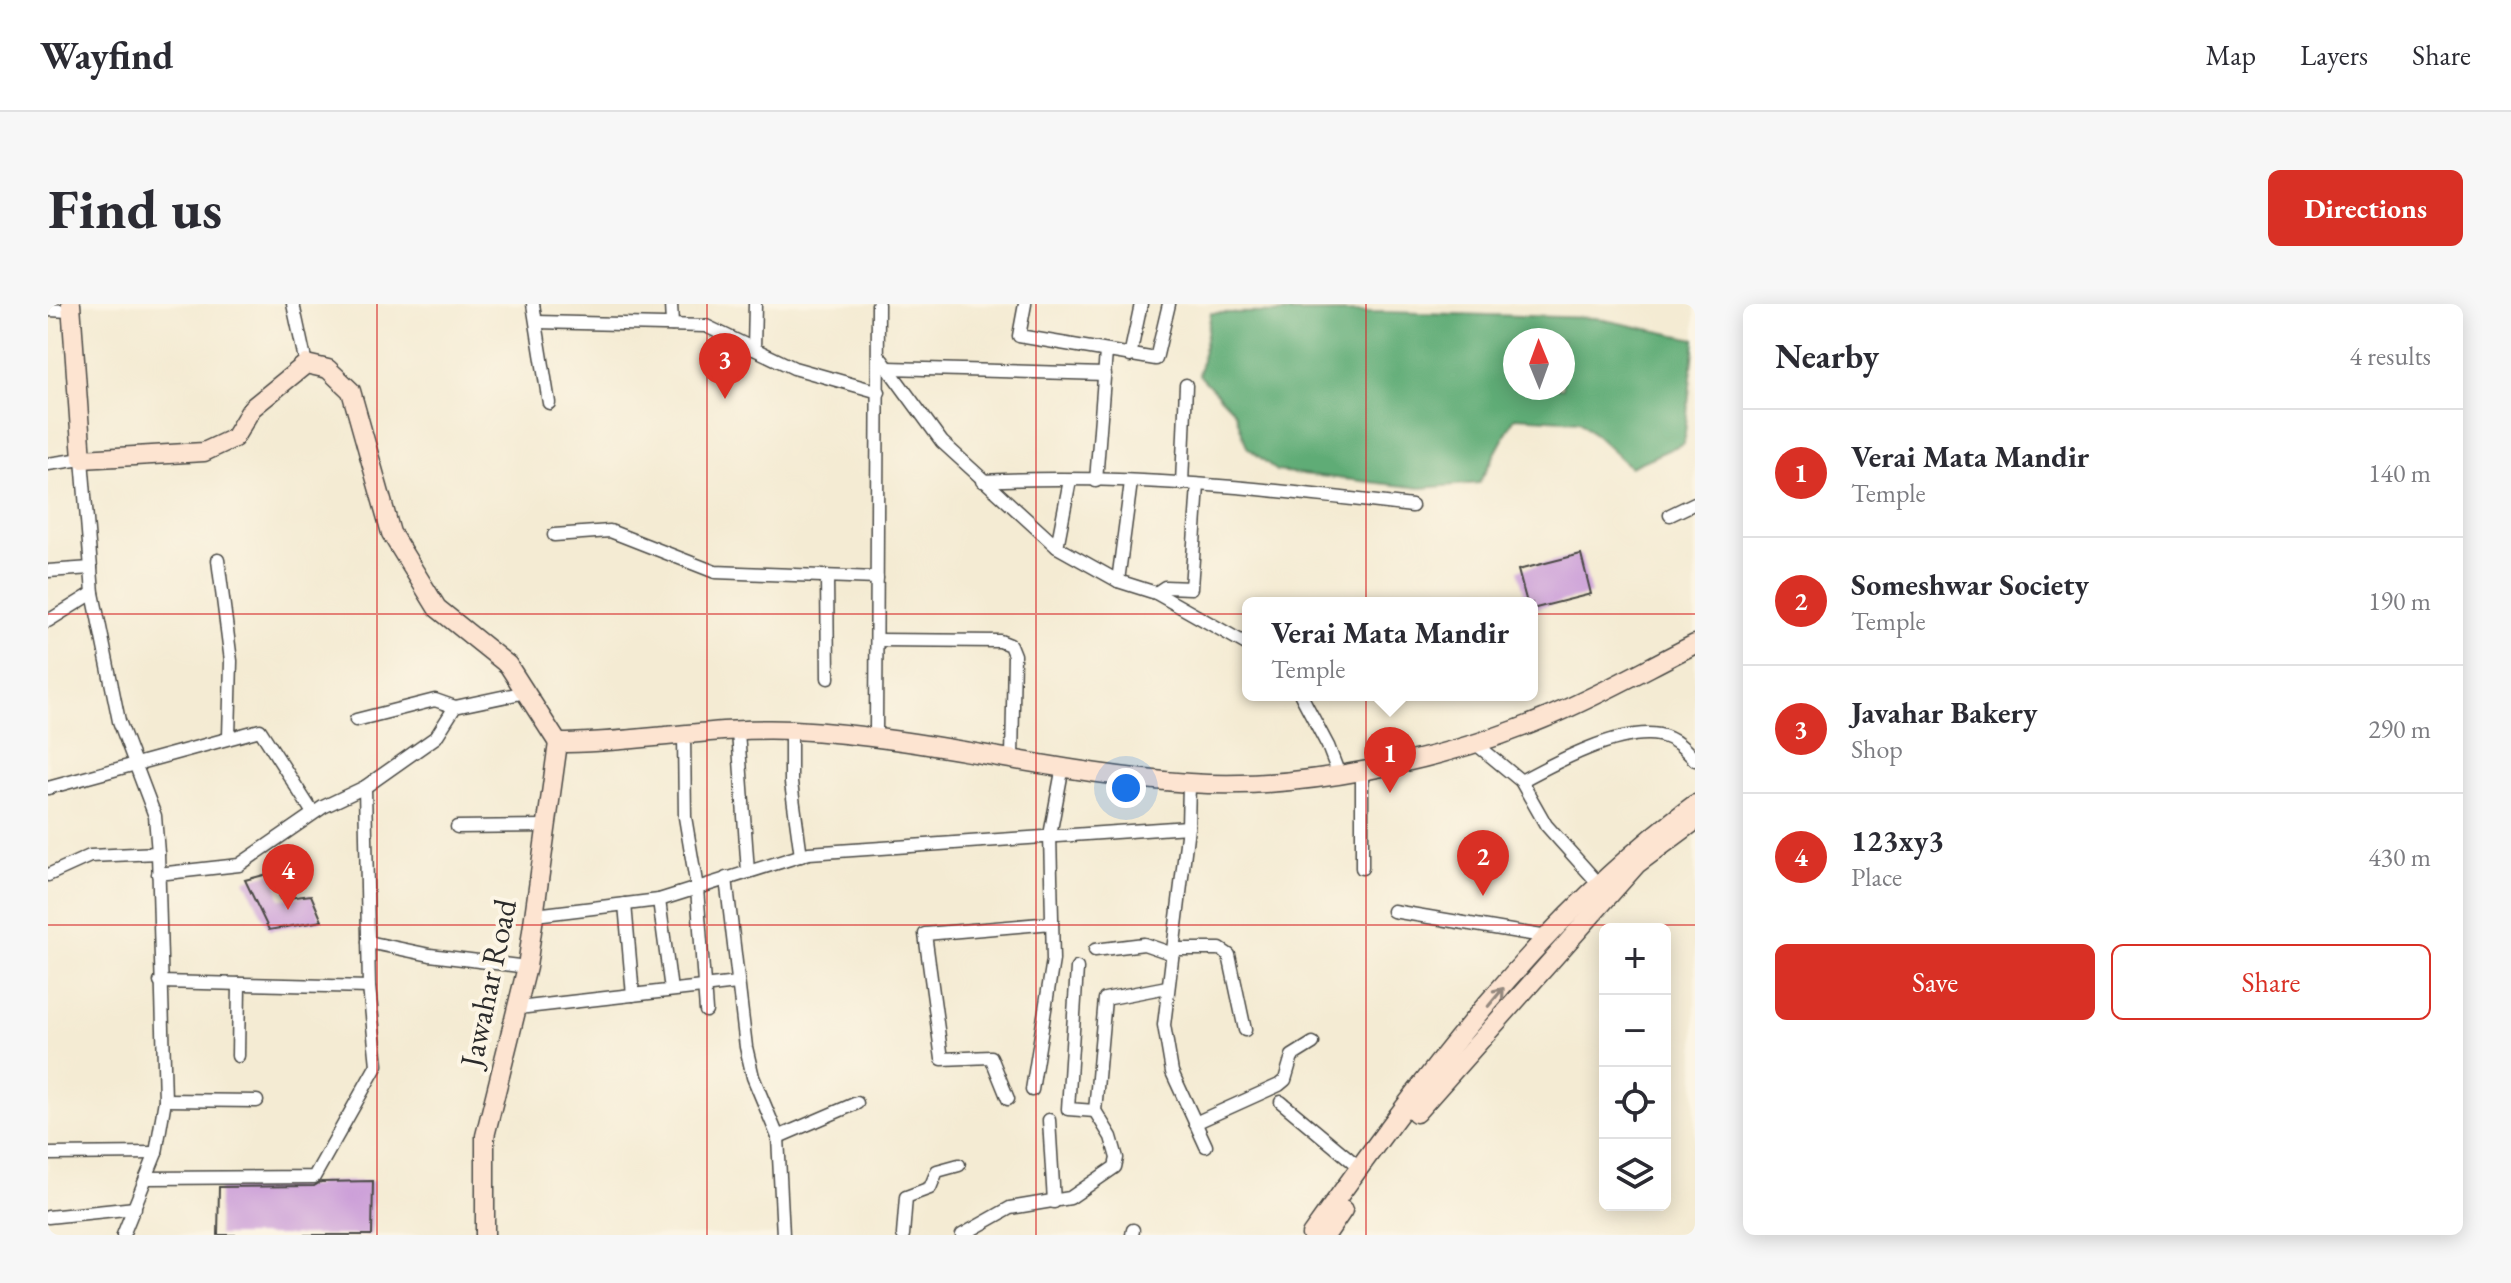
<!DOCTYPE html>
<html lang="en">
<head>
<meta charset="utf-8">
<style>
  body { margin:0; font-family:"EB Garamond",serif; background:#f7f7f7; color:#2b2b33 }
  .controls { position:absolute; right:24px; bottom:24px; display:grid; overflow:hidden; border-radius:12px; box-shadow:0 4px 20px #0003 }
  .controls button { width:72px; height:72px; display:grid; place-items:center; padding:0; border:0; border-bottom:2px solid #e1e1e2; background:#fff; color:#2b2b33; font:40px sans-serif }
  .compass { position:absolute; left:1455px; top:24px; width:72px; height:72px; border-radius:50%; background:#fff; box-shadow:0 4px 20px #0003; rotate:359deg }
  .you { position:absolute; left:1078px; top:484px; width:28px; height:28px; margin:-20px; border:6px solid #fff; border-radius:50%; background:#1a73e8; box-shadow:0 0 0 12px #1a73e833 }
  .badge { display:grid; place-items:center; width:52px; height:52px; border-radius:50%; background:#d93025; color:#fff; font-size:26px; font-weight:700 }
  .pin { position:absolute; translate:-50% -66px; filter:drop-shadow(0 2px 4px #0008) }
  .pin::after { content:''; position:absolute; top:42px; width:28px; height:24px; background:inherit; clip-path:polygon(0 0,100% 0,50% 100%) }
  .popup { position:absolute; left:1194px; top:293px; width:296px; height:104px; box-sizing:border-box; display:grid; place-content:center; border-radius:12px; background:#fff; filter:drop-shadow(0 2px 6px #0005); font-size:26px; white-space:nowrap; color:#7c7c81 }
  .popup b { font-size:30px; color:#2b2b33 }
  .popup::after { content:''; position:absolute; left:50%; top:100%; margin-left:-16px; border:16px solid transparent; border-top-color:#fff }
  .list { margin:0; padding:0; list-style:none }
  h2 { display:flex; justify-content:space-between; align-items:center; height:104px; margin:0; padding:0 32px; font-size:34px }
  h2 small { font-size:26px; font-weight:400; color:#7c7c81 }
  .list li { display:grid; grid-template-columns:52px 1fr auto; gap:24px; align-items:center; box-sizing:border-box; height:128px; padding:0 32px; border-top:2px solid #e1e1e2 }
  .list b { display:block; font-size:30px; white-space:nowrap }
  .list p { margin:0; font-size:26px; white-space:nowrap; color:#7c7c81 }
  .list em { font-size:26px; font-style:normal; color:#7c7c81 }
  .actions { display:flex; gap:16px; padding:24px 32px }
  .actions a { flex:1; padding:18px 0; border:2px solid #d93025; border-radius:12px; text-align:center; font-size:28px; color:#d93025 }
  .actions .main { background:#d93025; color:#fff }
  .icon { flex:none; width:44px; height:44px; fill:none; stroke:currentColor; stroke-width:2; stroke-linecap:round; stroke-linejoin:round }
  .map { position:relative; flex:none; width:1647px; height:931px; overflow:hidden; border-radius:12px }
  header { display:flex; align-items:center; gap:48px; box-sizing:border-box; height:112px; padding:0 40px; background:#fff; border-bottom:2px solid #e1e1e2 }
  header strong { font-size:38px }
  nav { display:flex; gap:44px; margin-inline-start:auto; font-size:28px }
  .intro { display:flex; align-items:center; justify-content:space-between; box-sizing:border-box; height:192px; padding:0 48px }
  h1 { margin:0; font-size:56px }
  .button { padding:20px 36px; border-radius:12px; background:#d93025; color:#fff; font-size:28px; font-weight:700 }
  main { display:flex; gap:48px; padding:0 48px }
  aside { flex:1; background:#fff; border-radius:12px; box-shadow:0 4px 20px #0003 }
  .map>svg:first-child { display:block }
  .forest { fill:#5fac76; stroke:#456c50; stroke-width:2; fill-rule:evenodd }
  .building { fill:#ca9cd8 }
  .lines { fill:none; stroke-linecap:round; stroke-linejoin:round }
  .street-casing { stroke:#494844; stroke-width:15 }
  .secondary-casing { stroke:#494844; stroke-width:21 }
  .street { stroke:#fff; stroke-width:12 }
  .secondary { stroke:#fde4d1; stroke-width:18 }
  .oneway { stroke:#94887e }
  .grid { fill:none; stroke:#d62828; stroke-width:2; stroke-opacity:0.55 }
  .labels { text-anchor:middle; stroke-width:8; stroke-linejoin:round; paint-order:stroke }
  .street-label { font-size:32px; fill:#2b2b2b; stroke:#fcf5e5 }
</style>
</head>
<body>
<header>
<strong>Wayfind</strong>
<nav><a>Map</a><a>Layers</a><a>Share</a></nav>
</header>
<div class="intro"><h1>Find us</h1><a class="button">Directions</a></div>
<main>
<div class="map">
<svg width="1647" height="931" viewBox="0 0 1647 931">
  <rect width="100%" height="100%" fill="#fcf5e5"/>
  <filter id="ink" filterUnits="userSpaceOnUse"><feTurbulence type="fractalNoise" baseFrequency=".0125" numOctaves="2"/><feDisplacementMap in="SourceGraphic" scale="16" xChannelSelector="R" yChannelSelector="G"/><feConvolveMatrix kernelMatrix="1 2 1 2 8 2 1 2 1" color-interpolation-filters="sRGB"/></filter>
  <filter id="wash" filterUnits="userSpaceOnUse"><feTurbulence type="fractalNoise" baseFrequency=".006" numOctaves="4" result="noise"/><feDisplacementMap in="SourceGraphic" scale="32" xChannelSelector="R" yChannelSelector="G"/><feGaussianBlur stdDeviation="1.8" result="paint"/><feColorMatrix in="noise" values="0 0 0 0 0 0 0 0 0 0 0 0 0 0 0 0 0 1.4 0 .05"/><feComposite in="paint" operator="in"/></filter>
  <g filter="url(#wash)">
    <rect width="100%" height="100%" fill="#f4ebd3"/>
    <path class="forest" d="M1338,8L1547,14L1647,35L1636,139L1582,163L1532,117L1467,113L1431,179L1373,184L1229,167L1199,143L1187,108L1151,71L1163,9ZM1467,36H1515V84H1467Z"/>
    <g id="blocks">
      <g class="building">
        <path d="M1533,250L1543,290L1484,305V299H1479L1470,266Z"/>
        <path d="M227,568L232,595L263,591L274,617L221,626L197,576Z"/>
        <path d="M325,877L324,931H170L171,883L266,882L273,878Z"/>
      </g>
    </g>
  </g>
  <g filter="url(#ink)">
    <use href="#blocks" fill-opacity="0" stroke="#494844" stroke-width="2"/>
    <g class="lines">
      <g class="street-casing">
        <g id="street">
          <path d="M245,0L258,60"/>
          <path d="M485,0L501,99"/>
          <path d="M623,0L624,21"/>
          <path d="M977,0L971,32L1108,55L1121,0"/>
          <path d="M0,6L23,7"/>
          <path d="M489,18L658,22L746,64L831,88"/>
          <path d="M706,45L707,0"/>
          <path d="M831,52L894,138L1009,243L1070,277L1108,289L1200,341"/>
          <path d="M1082,52L1093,0"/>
          <path d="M840,64L1057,70"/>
          <path d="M0,160L34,155L45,289L71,417L107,512L110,549L117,796L108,849L75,931"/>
          <path d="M934,177C1078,169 1222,185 1364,202"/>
          <path d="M1048,177L1058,48"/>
          <path d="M1134,180L1138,81"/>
          <path d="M1622,211L1647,199"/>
          <path d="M506,231L562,227L667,268L829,274"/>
          <path d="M1009,243L1022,176"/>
          <path d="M170,256L183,357L181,433"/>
          <path d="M0,267L43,264"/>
          <path d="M779,272L780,374"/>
          <path d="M1070,277L1083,178"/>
          <path d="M1108,289L1117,283L1143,284L1150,181"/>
          <path d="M0,317L45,289"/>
          <path d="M829,336L952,337L962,341L966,351L964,454"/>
          <path d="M1253,391L1280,442L1290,468"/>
          <path d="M308,416L387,396L407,403"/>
          <path d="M743,426V479L753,552"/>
          <path d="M690,428L700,568"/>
          <path d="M636,431L637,513L649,584L658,707"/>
          <path d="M828,433L830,0"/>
          <path d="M1428,440L1473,477L1498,521L1550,579"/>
          <path d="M1314,466V564"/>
          <path d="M1473,477C1508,458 1571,424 1611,431C1627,434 1637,445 1647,456"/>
          <path d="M1141,479L1140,523L1116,721L1124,768L1158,842"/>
          <path d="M0,484L212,426L265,509"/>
          <path d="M409,523L499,522"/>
          <path d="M110,570L191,561L275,503L317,483L388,433L407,403L478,388"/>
          <path d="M0,571L42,552L110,549"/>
          <path d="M678,574L698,743L705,773L730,833L735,931"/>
          <path d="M611,596L623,686"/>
          <path d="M577,600L585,691"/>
          <path d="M1345,607L1500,633"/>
          <path d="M487,611L611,596L761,549L1140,523"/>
          <path d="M320,638L382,651L479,663"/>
          <path d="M1126,645H1172L1181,651L1197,726"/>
          <path d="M1047,646L1096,640L1125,650"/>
          <path d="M1029,664L1020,805L1047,807"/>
          <path d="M112,678L321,683"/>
          <path d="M470,704L689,679"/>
          <path d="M190,752L191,680"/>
          <path d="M984,786L1005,656L1002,531L1015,462"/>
          <path d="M960,795L943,753L894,755L877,630L1004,619"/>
          <path d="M117,796L209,797"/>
          <path d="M1233,798L1311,863"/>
          <path d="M1001,816L1006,898"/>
          <path d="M1147,819L1231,781L1237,776L1244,752L1265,739"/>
          <path d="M730,833L809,799"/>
          <path d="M0,850L108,849"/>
          <path d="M98,874L266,873L329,761L321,683L317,483"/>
          <path d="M0,913L87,904"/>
          <path d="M855,931L858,893L882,884L889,867L911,861"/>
          <path d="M914,931L962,904L1022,894L1067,863L1069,854L1063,833L1047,807L1057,695L1119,683"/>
          <path d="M1084,931L1085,926"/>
        </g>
      </g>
      <g class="secondary-casing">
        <g id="secondary">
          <path d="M23,0L34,155L156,148L186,134L204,104L258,60L280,65L303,87L343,229L389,304L460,361L510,439C589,439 667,422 746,426C879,433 1008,470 1141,479C1251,487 1393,457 1495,415C1547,394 1597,365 1647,340"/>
          <path d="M1368,809L1589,560L1647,517"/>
          <path d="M437,931V832L479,663L510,439"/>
          <path d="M1263,931C1372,778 1494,612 1647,500"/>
          <path d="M1278,931L1295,906"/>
        </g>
      </g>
      <use href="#street" class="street"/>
      <use href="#secondary" class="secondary"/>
    </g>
    <defs><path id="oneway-shaft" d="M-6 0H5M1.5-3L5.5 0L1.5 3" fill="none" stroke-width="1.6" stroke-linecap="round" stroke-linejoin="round" transform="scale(2)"/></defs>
    <use class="oneway" href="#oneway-shaft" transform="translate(1448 693) rotate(-50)"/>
  </g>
  <path class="grid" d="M329,0V931M659,0V931M988,0V931M1318,0V931M0,310H1647M0,621H1647"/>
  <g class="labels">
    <g class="street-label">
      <text transform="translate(440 679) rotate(-78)" y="11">Jawahar Road</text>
    </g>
  </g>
</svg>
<div class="controls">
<button>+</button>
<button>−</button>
<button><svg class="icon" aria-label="locate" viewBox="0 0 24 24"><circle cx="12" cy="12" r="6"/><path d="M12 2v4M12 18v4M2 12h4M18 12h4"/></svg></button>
<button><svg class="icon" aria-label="layers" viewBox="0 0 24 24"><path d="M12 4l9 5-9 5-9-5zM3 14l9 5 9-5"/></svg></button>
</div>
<svg class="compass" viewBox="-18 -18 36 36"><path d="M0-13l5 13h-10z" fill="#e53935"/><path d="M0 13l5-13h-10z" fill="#7c7c81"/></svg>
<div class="you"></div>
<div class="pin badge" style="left:1342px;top:489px">1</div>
<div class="popup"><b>Verai Mata Mandir</b>Temple</div>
<div class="pin badge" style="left:1435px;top:592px">2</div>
<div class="pin badge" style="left:677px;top:95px">3</div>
<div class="pin badge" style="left:240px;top:606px">4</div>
</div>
<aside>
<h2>Nearby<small>4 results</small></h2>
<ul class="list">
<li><span class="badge">1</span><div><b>Verai Mata Mandir</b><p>Temple</p></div><em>140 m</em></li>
<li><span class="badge">2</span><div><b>Someshwar Society</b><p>Temple</p></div><em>190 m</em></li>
<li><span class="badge">3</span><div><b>Javahar Bakery</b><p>Shop</p></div><em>290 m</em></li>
<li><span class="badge">4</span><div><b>123xy3</b><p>Place</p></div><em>430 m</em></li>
</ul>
<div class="actions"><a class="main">Save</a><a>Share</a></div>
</aside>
</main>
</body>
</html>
